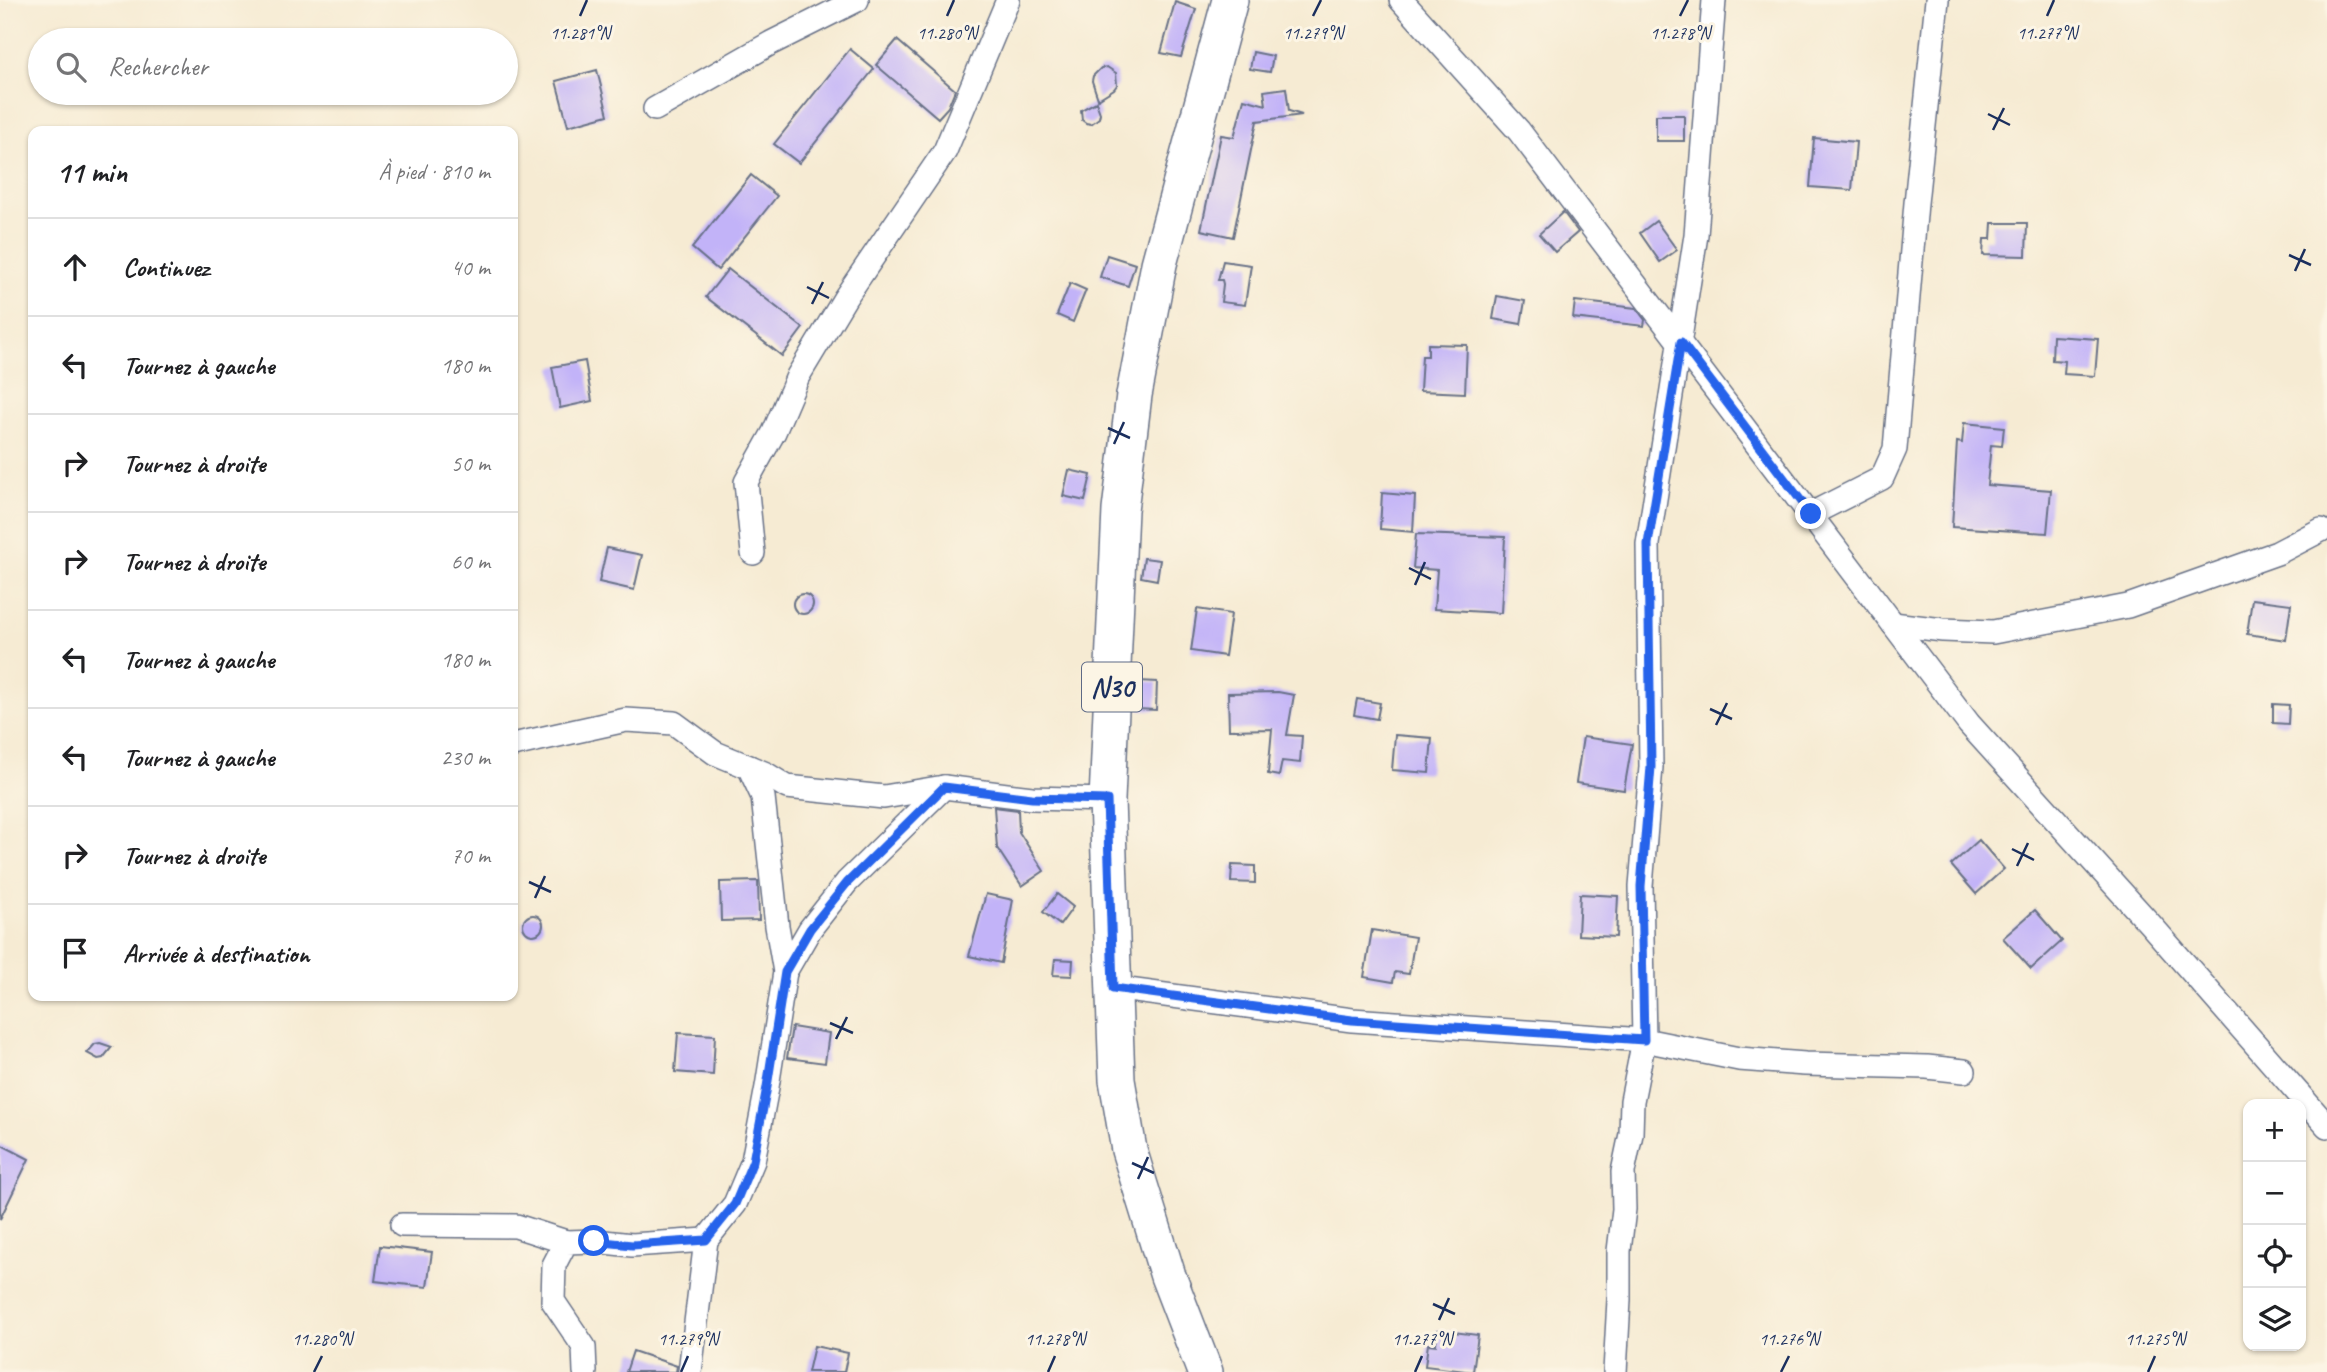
<!DOCTYPE html>
<html lang="fr">
<head>
<meta charset="utf-8">
<style>
  body { margin:0; font-family:Caveat,sans-serif; background:#f2f2f2; color:#202124 }
  .controls { position:absolute; right:21px; bottom:21px; display:grid; overflow:hidden; border-radius:14px; box-shadow:0 2px 5px #0004 }
  .controls button { width:63px; height:63px; display:grid; place-items:center; padding:0; border:0; border-bottom:2px solid #e0e0e0; background:#fff; color:#202124; font:35px sans-serif }
  .stop { position:absolute; width:21px; height:21px; margin:-16px; border:5px solid #2563eb; border-radius:50%; background:#fff }
  .stop.end { background:#2563eb; border-color:#fff; box-shadow:0 2px 7px #0008 }
  .list { margin:0; padding:0; list-style:none }
  h2 { display:flex; justify-content:space-between; align-items:center; height:91px; margin:0; padding:0 28px; font-size:30px }
  h2 small { font-size:23px; font-weight:400; color:#757577 }
  .list li { display:grid; grid-template-columns:46px 1fr auto; gap:21px; align-items:center; box-sizing:border-box; height:98px; padding:0 28px; border-top:2px solid #e0e0e0 }
  .list b { display:block; font-size:26px; white-space:nowrap }
  .list em { font-size:23px; font-style:normal; color:#757577 }
  .icon { flex:none; width:38px; height:38px; fill:none; stroke:currentColor; stroke-width:2; stroke-linecap:round; stroke-linejoin:round }
  .map { position:relative; flex:none; width:2327px; height:1372px; overflow:hidden }
  .search { position:absolute; background:#fff; box-shadow:0 2px 5px #0004; left:28px; top:28px; width:490px; height:77px; display:flex; align-items:center; gap:18px; box-sizing:border-box; padding:0 24px; border-radius:38px; color:#757577; font-size:26px }
  .panel { position:absolute; background:#fff; box-shadow:0 2px 5px #0004; left:28px; top:126px; width:490px; height:875px; border-radius:14px }
  .map>svg:first-child { display:block }
  .building { fill:#c2b3f8 }
  .lines { fill:none; stroke-linecap:round; stroke-linejoin:round }
  .minor-casing { stroke:#687187; stroke-width:26 }
  .primary-casing { stroke:#687187; stroke-width:38 }
  .minor { stroke:#fff; stroke-width:23 }
  .primary { stroke:#fff; stroke-width:35 }
  .route { stroke:#2563eb; stroke-width:9 }
  .ticks { fill:none; stroke:#1b2f5e; stroke-width:2.5 }
  .labels { text-anchor:middle; stroke-width:6; stroke-linejoin:round; paint-order:stroke }
  .shield { fill:#fcf5e5; stroke:#5e6a86; stroke-width:2 }
  .shield-label { font-size:28px; font-weight:bold; fill:#1b2f5e }
  .ticks-label { font-size:18px; text-anchor:middle; fill:#1b2f5e; stroke:#fcf5e5; stroke-width:6; stroke-linejoin:round; paint-order:stroke }
</style>
</head>
<body>
<div class="map">
<svg width="2327" height="1372" viewBox="0 0 2327 1372">
  <rect width="100%" height="100%" fill="#fcf5e5"/>
  <filter id="ink" filterUnits="userSpaceOnUse"><feTurbulence type="fractalNoise" baseFrequency=".0143" numOctaves="2"/><feDisplacementMap in="SourceGraphic" scale="14" xChannelSelector="R" yChannelSelector="G"/><feConvolveMatrix kernelMatrix="1 2 1 2 8 2 1 2 1" color-interpolation-filters="sRGB"/></filter>
  <filter id="wash" filterUnits="userSpaceOnUse"><feTurbulence type="fractalNoise" baseFrequency=".00686" numOctaves="4" result="noise"/><feDisplacementMap in="SourceGraphic" scale="28" xChannelSelector="R" yChannelSelector="G"/><feGaussianBlur stdDeviation="1.57" result="paint"/><feColorMatrix in="noise" values="0 0 0 0 0 0 0 0 0 0 0 0 0 0 0 0 0 1.4 0 .05"/><feComposite in="paint" operator="in"/></filter>
  <g filter="url(#wash)">
    <rect width="100%" height="100%" fill="#f6ebd3"/>
    <g id="blocks">
      <g class="building">
        <path d="M1175,2L1196,9L1181,57L1161,53Z"/>
        <path d="M897,40L955,90L948,107L938,118L876,65Z"/>
        <path d="M850,49L874,69L799,163L774,144Z"/>
        <path d="M1253,52L1273,56L1270,72L1250,69Z"/>
        <path d="M1107,67L1116,73L1117,85L1114,89L1098,99L1092,81L1093,76L1101,68Z"/>
        <path d="M597,70L608,115L568,126L556,81Z"/>
        <path d="M1286,88L1289,111L1302,115L1257,121L1233,237L1201,230L1221,135L1234,137L1244,99L1266,105L1264,91Z"/>
        <path d="M1096,102L1100,113L1099,118L1091,124L1086,123L1082,120L1081,110Z"/>
        <rect x="1656" y="115" width="28" height="26"/>
        <path d="M1814,138L1856,142L1852,190L1810,187Z"/>
        <path d="M751,175L777,196L718,270L692,248Z"/>
        <path d="M1563,212L1578,232L1555,252L1539,234Z"/>
        <path d="M1656,221L1677,250L1660,262L1640,233Z"/>
        <path d="M1992,223H2027L2026,256L1983,255L1984,239H1991Z"/>
        <path d="M1107,255L1135,264L1128,286L1100,277Z"/>
        <path d="M1223,261L1251,265L1245,305L1221,302L1223,284L1222,280H1218Z"/>
        <path d="M728,269L803,328L782,356L706,297Z"/>
        <path d="M1070,283L1086,290L1073,322L1057,315Z"/>
        <path d="M1497,296L1525,301L1521,324L1493,319Z"/>
        <path d="M1575,301L1636,308L1645,320L1644,326L1573,318Z"/>
        <path d="M2053,336L2098,339L2095,376L2064,374L2065,361L2052,360Z"/>
        <path d="M1428,344L1467,345L1465,393L1420,391L1422,356H1428Z"/>
        <path d="M585,361L592,401L560,408L552,367Z"/>
        <path d="M1964,423L2004,427L2002,446L1991,445L1987,485L2051,490L2047,533L1952,527L1957,442L1962,443Z"/>
        <path d="M1069,470L1091,475L1085,501L1063,496Z"/>
        <path d="M1382,493L1415,496L1413,532L1380,529Z"/>
        <path d="M1416,534L1505,537L1501,613L1434,609L1437,570L1413,568Z"/>
        <path d="M607,548L642,555L634,590L599,582Z"/>
        <path d="M1144,558L1160,560L1157,580L1141,577Z"/>
        <circle cx="803" cy="604" r="10"/>
        <path d="M2252,599L2291,604L2286,640L2247,634Z"/>
        <path d="M1197,609L1231,614L1225,656L1191,651Z"/>
        <path d="M1139,681L1157,682L1156,710L1137,709Z"/>
        <path d="M1278,692L1294,695L1287,735L1302,736L1300,763L1282,761L1279,776L1268,774L1272,729L1229,730L1228,693Z"/>
        <path d="M1357,699L1380,703L1377,719L1354,715Z"/>
        <path d="M2273,704L2289,705L2288,724L2273,723Z"/>
        <path d="M1395,735L1432,738L1429,773L1392,770Z"/>
        <path d="M1583,737L1632,744L1624,790L1576,783Z"/>
        <path d="M994,807L1018,810L1019,832L1044,871L1022,886L997,848Z"/>
        <path d="M1979,840L2004,869L1976,894L1951,865Z"/>
        <path d="M1232,865L1255,866V883L1231,882Z"/>
        <path d="M758,881L759,920L721,921L720,882Z"/>
        <path d="M986,894L1013,900L1001,963L969,956Z"/>
        <path d="M1057,894L1073,907L1060,925L1043,912Z"/>
        <path d="M1580,894L1618,896L1616,937L1578,935Z"/>
        <path d="M2035,910L2062,941L2031,969L2003,938Z"/>
        <circle cx="533" cy="925" r="10"/>
        <path d="M1372,930L1415,937L1409,974L1395,972L1393,982L1364,977Z"/>
        <path d="M1055,959L1073,960L1072,976L1053,975Z"/>
        <path d="M792,1027L829,1033L825,1063L787,1058Z"/>
        <path d="M678,1033L715,1035L713,1075L675,1072Z"/>
        <path d="M100,1043L112,1047L103,1058L98,1059L87,1053L95,1044Z"/>
        <path d="M0,1144L29,1159L0,1219Z"/>
        <path d="M380,1246L432,1252L427,1287L375,1281Z"/>
        <path d="M1437,1330L1478,1335L1473,1372L1425,1366L1428,1344L1436,1345Z"/>
        <path d="M814,1346L848,1353L844,1372H808Z"/>
        <path d="M633,1351L677,1366L676,1372H626Z"/>
      </g>
    </g>
  </g>
  <g filter="url(#ink)">
    <use href="#blocks" fill-opacity="0" stroke="#687187" stroke-width="2"/>
    <g class="lines">
      <g class="minor-casing">
        <g id="minor">
          <path d="M1401,0L1519,131L1969,724L2150,924L2327,1126"/>
          <path d="M655,109L771,43L857,0"/>
          <path d="M1811,514L1882,478L1895,449L1916,203L1937,0"/>
          <path d="M753,553L746,482L774,432L798,376L845,298L945,151L1008,0"/>
          <path d="M1893,624L1943,630L1993,632L2128,606L2277,553L2321,530"/>
          <path d="M513,745L626,720L674,723L715,753L766,774L787,787L884,797L944,787L1032,798L1107,800"/>
          <path d="M785,972L810,929L847,882L944,787"/>
          <path d="M1113,988L1352,1020L1644,1040L1739,1059L1805,1064L1927,1067L1964,1071"/>
          <path d="M402,1225L516,1226L566,1242"/>
          <path d="M585,1372L584,1347L553,1301L554,1265L566,1242L595,1241L632,1245L706,1240"/>
          <path d="M690,1372L706,1240L735,1204L753,1161L767,1087L785,972L777,926L763,797L749,767"/>
          <path d="M1615,1372L1619,1300V1251L1624,1209L1623,1172L1631,1134L1632,1101L1644,1040L1641,886L1651,767L1648,544L1696,235L1714,0"/>
        </g>
      </g>
      <g class="primary-casing">
        <path id="primary" d="M1205,1372L1168,1276L1129,1150L1117,1080L1107,800L1120,510L1134,395L1159,264L1230,0"/>
      </g>
      <use href="#minor" class="minor"/>
      <use href="#primary" class="primary"/>
    </g>
  </g>
  <g class="lines" filter="url(#ink)">
    <path class="route" d="M594,1241L632,1245L706,1240L735,1204L753,1161L767,1087L785,972L810,929L847,883L944,787L1032,798L1107,800L1113,988L1352,1020L1644,1040L1641,886L1651,767L1648,544L1681,342L1811,514"/>
  </g>
  <path class="ticks" d="M580,16L587,0M947,16L954,0M1313,16L1321,0M1680,16L1688,0M2047,16L2054,0M1988,114L2010,125M1993,130L2004,108M2289,255L2311,265M2295,271L2305,249M807,287L829,298M812,304L823,282M1108,428L1130,438M1114,444L1124,422M1409,568L1431,579M1415,585L1425,562M1710,709L1732,719M1716,725L1727,703M2012,849L2034,860M2017,866L2028,843M529,882L551,892M535,898L545,876M830,1023L853,1033M836,1039L847,1017M1132,1163L1154,1173M1138,1179L1148,1157M1433,1304L1455,1314M1439,1320L1449,1298M314,1372L322,1356M681,1372L688,1356M1048,1372L1055,1356M1415,1372L1422,1356M1781,1372L1789,1356M2148,1372L2155,1356"/>
  <g class="labels">
    <rect class="shield" x="1082" y="662.5" width="60" height="49" rx="5"/>
    <g class="shield-label">
      <text x="1112" y="697">N30</text>
    </g>
  </g>
  <g class="ticks-label">
    <text x="580" y="39">11.281°N</text>
    <text x="947" y="39">11.280°N</text>
    <text x="1313" y="39">11.279°N</text>
    <text x="1680" y="39">11.278°N</text>
    <text x="2047" y="39">11.277°N</text>
    <text x="322" y="1345">11.280°N</text>
    <text x="688" y="1345">11.279°N</text>
    <text x="1055" y="1345">11.278°N</text>
    <text x="1422" y="1345">11.277°N</text>
    <text x="1789" y="1345">11.276°N</text>
    <text x="2155" y="1345">11.275°N</text>
  </g>
</svg>
<div class="controls">
<button>+</button>
<button>−</button>
<button><svg class="icon" aria-label="locate" viewBox="0 0 24 24"><circle cx="12" cy="12" r="6"/><path d="M12 2v4M12 18v4M2 12h4M18 12h4"/></svg></button>
<button><svg class="icon" aria-label="layers" viewBox="0 0 24 24"><path d="M12 4l9 5-9 5-9-5zM3 14l9 5 9-5"/></svg></button>
</div>
<div class="stop" style="left:594px;top:1241px"></div>
<div class="stop end" style="left:1811px;top:514px"></div>
<div class="search"><svg class="icon" aria-label="search" viewBox="0 0 24 24"><circle cx="10" cy="10" r="6"/><path d="M15 15l6 6"/></svg>Rechercher</div>
<section class="panel">
<h2>11 min<small>À pied · 810 m</small></h2>
<ul class="list">
<li><svg class="icon" aria-label="ahead" viewBox="0 0 24 24"><path d="M12 20V5M6 11l6-6 6 6"/></svg><div><b>Continuez</b></div><em>40 m</em></li>
<li><svg class="icon" aria-label="left" viewBox="0 0 24 24"><path d="M17 20v-9H6M10 6l-5 5 5 5"/></svg><div><b>Tournez à gauche</b></div><em>180 m</em></li>
<li><svg class="icon" aria-label="right" viewBox="0 0 24 24"><path d="M7 20v-9h11M14 6l5 5-5 5"/></svg><div><b>Tournez à droite</b></div><em>50 m</em></li>
<li><svg class="icon" aria-label="right" viewBox="0 0 24 24"><path d="M7 20v-9h11M14 6l5 5-5 5"/></svg><div><b>Tournez à droite</b></div><em>60 m</em></li>
<li><svg class="icon" aria-label="left" viewBox="0 0 24 24"><path d="M17 20v-9H6M10 6l-5 5 5 5"/></svg><div><b>Tournez à gauche</b></div><em>180 m</em></li>
<li><svg class="icon" aria-label="left" viewBox="0 0 24 24"><path d="M17 20v-9H6M10 6l-5 5 5 5"/></svg><div><b>Tournez à gauche</b></div><em>230 m</em></li>
<li><svg class="icon" aria-label="right" viewBox="0 0 24 24"><path d="M7 20v-9h11M14 6l5 5-5 5"/></svg><div><b>Tournez à droite</b></div><em>70 m</em></li>
<li><svg class="icon" aria-label="arrive" viewBox="0 0 24 24"><path d="M6 21V4h12l-3 4 3 4H6"/></svg><div><b>Arrivée à destination</b></div></li>
</ul>
</section>
</div>
</body>
</html>
